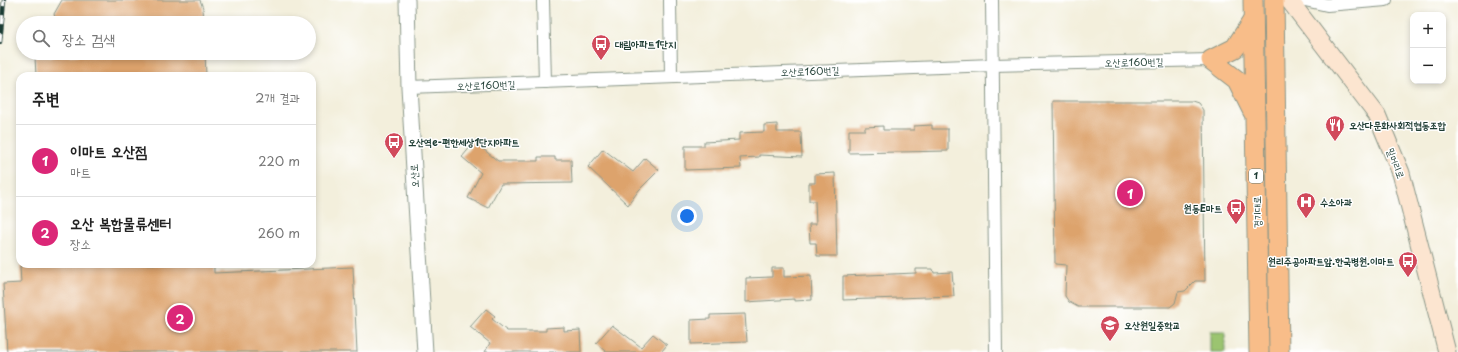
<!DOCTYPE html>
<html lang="ko">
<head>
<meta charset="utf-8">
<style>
  body { margin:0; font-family:"Playpen Sans","Poor Story",sans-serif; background:#f6f6f6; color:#222 }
  .controls { position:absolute; right:12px; top:12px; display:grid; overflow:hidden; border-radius:8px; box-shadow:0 2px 6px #0003 }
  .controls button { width:36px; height:36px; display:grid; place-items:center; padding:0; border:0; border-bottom:1px solid #e0e0e0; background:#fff; color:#222; font:20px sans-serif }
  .you { position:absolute; left:687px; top:216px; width:14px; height:14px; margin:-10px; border:3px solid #fff; border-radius:50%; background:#1a73e8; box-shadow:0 0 0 6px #1a73e833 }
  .badge { display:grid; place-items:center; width:26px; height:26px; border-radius:50%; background:#db2777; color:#fff; font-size:13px; font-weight:700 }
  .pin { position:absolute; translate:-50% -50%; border:2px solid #fff; box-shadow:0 1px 4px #0006 }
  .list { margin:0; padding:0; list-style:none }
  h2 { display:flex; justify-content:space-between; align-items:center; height:52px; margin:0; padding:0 16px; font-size:17px }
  h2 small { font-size:13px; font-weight:400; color:#767676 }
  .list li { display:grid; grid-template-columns:26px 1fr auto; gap:12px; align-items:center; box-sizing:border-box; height:72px; padding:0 16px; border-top:1px solid #e0e0e0 }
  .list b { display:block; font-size:15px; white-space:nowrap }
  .list p { margin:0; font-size:13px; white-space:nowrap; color:#767676 }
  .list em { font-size:13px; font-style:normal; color:#767676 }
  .icon { flex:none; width:22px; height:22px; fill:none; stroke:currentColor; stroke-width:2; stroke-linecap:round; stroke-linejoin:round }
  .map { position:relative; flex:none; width:1458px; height:352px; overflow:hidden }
  .search { position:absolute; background:#fff; box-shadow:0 2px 6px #0003; left:16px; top:16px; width:300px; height:44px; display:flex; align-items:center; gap:10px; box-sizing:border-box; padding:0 14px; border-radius:22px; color:#767676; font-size:15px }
  .panel { position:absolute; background:#fff; box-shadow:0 2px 6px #0003; left:16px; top:72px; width:300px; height:196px; border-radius:12px }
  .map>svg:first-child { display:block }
  .green { fill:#9bc470; stroke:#5d8052 }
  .building { fill:#dda36c }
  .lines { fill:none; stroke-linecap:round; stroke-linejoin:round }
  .minor-casing { stroke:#899688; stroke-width:14 }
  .tertiary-casing { stroke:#899688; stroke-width:17 }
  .secondary-casing { stroke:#899688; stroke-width:19 }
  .primary-casing { stroke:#899688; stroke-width:21 }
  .minor { stroke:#fff; stroke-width:12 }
  .tertiary { stroke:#fff; stroke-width:15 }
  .secondary { stroke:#fce5d0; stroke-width:17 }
  .primary { stroke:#f8bd89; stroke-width:19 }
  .rail-casing { stroke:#1f3d34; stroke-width:4.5 }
  .rail { stroke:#fff; stroke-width:3; stroke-dasharray:9; stroke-linecap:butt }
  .labels { text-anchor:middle; stroke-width:3; stroke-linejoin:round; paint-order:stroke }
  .shield { fill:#fff; stroke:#627771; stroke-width:1 }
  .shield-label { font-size:9px; font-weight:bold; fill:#1f3d34 }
  .poi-label { font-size:10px; font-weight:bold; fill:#1f3d34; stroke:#fff; text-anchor:start }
  .street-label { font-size:10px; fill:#1f3d34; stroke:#fff }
</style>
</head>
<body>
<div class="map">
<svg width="1458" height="352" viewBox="0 0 1458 352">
  <rect width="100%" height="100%" fill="#fff"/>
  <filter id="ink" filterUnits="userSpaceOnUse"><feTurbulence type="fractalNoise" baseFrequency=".025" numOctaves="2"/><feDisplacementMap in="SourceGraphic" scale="8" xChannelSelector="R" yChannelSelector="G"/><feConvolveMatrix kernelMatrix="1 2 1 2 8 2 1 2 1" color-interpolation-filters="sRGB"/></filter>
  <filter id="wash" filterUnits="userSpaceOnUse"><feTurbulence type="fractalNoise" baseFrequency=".012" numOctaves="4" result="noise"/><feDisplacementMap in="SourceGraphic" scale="16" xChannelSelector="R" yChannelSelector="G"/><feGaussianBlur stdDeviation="0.9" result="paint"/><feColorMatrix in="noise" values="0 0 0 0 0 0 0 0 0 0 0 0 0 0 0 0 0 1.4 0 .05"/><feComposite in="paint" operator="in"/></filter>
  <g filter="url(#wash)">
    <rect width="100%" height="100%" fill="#f3efdc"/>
    <rect class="green" x="1210" y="332" width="15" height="20"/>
    <g id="blocks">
      <g class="building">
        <path d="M62,0H200L203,8L204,23H57L54,14Z"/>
        <path d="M77,53H205L206,76H36L35,57L79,55Z"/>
        <path d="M1053,101H1192L1198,103L1203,110L1205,281H1195L1185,291L1178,292L1175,303L1170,307H1078L1069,302L1065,296L1066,265L1055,264Z"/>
        <path d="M777,124V132H801L802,157L759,155V157L740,158L741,168L685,170V146H704V142L739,140V133L764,132V125Z"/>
        <path d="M932,125V129H948V151L849,153V130H865V127L883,126V130H914V126Z"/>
        <path d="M477,139L486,146L483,149L498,161H538V157H555V160H571L572,183L501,184L488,208L468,198L481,173L462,157Z"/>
        <path d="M603,149L633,172L645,158L659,170L639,190L628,205L588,167Z"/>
        <path d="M835,173L837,256H817L816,243H810L809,224H816L815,201H809V183H815V174Z"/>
        <path d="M28,264H214V273L353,267L357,352H7L3,284L21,283L20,266H28Z"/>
        <path d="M772,268H784V277L811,276L812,300L794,301V299L746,302V278L772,277Z"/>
        <path d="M916,269H933L934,273L952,272L954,296L843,300V276L916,273Z"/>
        <path d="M486,309L495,316L492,319L507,331H546V328L564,327V331L580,330L581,352H485L490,343L470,327Z"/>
        <path d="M745,314L747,342L691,344V320L710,319V315Z"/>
        <path d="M612,325L641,347L653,334L667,345L661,352H606L596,343Z"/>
      </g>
    </g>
  </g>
  <g filter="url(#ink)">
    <use href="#blocks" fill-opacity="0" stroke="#899688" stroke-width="1"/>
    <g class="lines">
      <g class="minor-casing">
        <g id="minor">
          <path d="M543,0L545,82"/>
          <path d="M670,0L671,76"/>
          <path d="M992,0L996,352"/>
          <path d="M1305,0L1327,5L1386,0"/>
          <path d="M409,87L993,65L1211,60"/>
        </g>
      </g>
      <g class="tertiary-casing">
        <path id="tertiary" d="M407,0L409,87L425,352"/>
      </g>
      <g class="secondary-casing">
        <path id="secondary" d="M1289,0L1377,115L1401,173L1447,352"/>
      </g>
      <g class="primary-casing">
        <g id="primary">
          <path d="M1253,0L1259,352"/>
          <path d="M1274,0L1279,352"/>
          <path d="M1253,112L1237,80L1211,60L1235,48L1253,20"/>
        </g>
      </g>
      <use href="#minor" class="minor"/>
      <use href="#tertiary" class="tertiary"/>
      <use href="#secondary" class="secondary"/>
      <use href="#primary" class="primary"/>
      <g class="rail-casing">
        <path id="rail" d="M0,42L4,0"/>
      </g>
      <use href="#rail" class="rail"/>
    </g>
  </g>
  <defs>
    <g id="bus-pin" transform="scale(1)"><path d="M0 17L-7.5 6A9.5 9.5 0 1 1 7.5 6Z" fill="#d1495b" stroke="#fff"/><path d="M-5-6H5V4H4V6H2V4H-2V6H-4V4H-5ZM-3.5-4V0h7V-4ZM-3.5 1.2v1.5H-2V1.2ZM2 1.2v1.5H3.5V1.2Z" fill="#fff"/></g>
    <g id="restaurant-pin" transform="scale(1)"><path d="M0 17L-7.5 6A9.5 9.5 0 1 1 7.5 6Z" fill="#d1495b" stroke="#fff"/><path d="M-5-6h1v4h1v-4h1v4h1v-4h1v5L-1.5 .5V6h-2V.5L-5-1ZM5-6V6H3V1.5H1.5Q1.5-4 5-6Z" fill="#fff"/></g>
    <g id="hospital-pin" transform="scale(1)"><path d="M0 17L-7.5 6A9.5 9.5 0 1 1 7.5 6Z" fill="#d1495b" stroke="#fff"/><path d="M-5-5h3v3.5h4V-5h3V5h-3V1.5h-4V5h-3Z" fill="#fff"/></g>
    <g id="school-pin" transform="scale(1)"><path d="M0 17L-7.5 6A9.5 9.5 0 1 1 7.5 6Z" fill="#d1495b" stroke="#fff"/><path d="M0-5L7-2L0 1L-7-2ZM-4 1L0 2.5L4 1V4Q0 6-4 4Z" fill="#fff"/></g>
  </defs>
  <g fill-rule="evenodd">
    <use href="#bus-pin" x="601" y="44"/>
    <use href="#restaurant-pin" x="1335" y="125"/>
    <use href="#bus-pin" x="394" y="142"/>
    <use href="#hospital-pin" x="1306" y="202"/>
    <use href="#bus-pin" x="1236" y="208"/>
    <use href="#bus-pin" x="1408" y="261"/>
    <use href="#school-pin" x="1110" y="325"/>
  </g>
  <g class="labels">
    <rect class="shield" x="1249" y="169" width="14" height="14" rx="3"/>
    <g class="shield-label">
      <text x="1256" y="179">1</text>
    </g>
    <g class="poi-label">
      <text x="615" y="48">대림아파트1단지</text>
      <text x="1349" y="129">오산다문화사회적협동조합</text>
      <text x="408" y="146">오산역e-편한세상1단지아파트</text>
      <text x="1320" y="206">수소아과</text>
      <text x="1222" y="212" text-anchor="end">원동E마트</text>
      <text x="1394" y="265" text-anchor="end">원리주공아파트앞.한국병원.이마트</text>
      <text x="1124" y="329">오산원일중학교</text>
    </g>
    <g class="street-label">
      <text transform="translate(1134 62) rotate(-1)" y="4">오산로160번길</text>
      <text transform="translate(810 71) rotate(-2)" y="4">오산로160번길</text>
      <text transform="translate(486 85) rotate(-2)" y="4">오산로160번길</text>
      <text transform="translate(1396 163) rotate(69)" y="4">밀머리로</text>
      <text transform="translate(414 176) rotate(-93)" y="4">오산로</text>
      <text transform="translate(1257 212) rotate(-91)" y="4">경기대로</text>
    </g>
  </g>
</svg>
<div class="controls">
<button>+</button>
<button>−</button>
</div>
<div class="you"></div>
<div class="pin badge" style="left:1130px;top:193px">1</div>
<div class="pin badge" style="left:180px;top:318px">2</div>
<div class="search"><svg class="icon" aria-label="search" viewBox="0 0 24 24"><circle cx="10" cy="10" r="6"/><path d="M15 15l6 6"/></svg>장소 검색</div>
<section class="panel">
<h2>주변<small>2개 결과</small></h2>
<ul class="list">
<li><span class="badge">1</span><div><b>이마트 오산점</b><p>마트</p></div><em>220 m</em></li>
<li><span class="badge">2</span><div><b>오산 복합물류센터</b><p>장소</p></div><em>260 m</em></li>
</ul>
</section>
</div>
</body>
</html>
